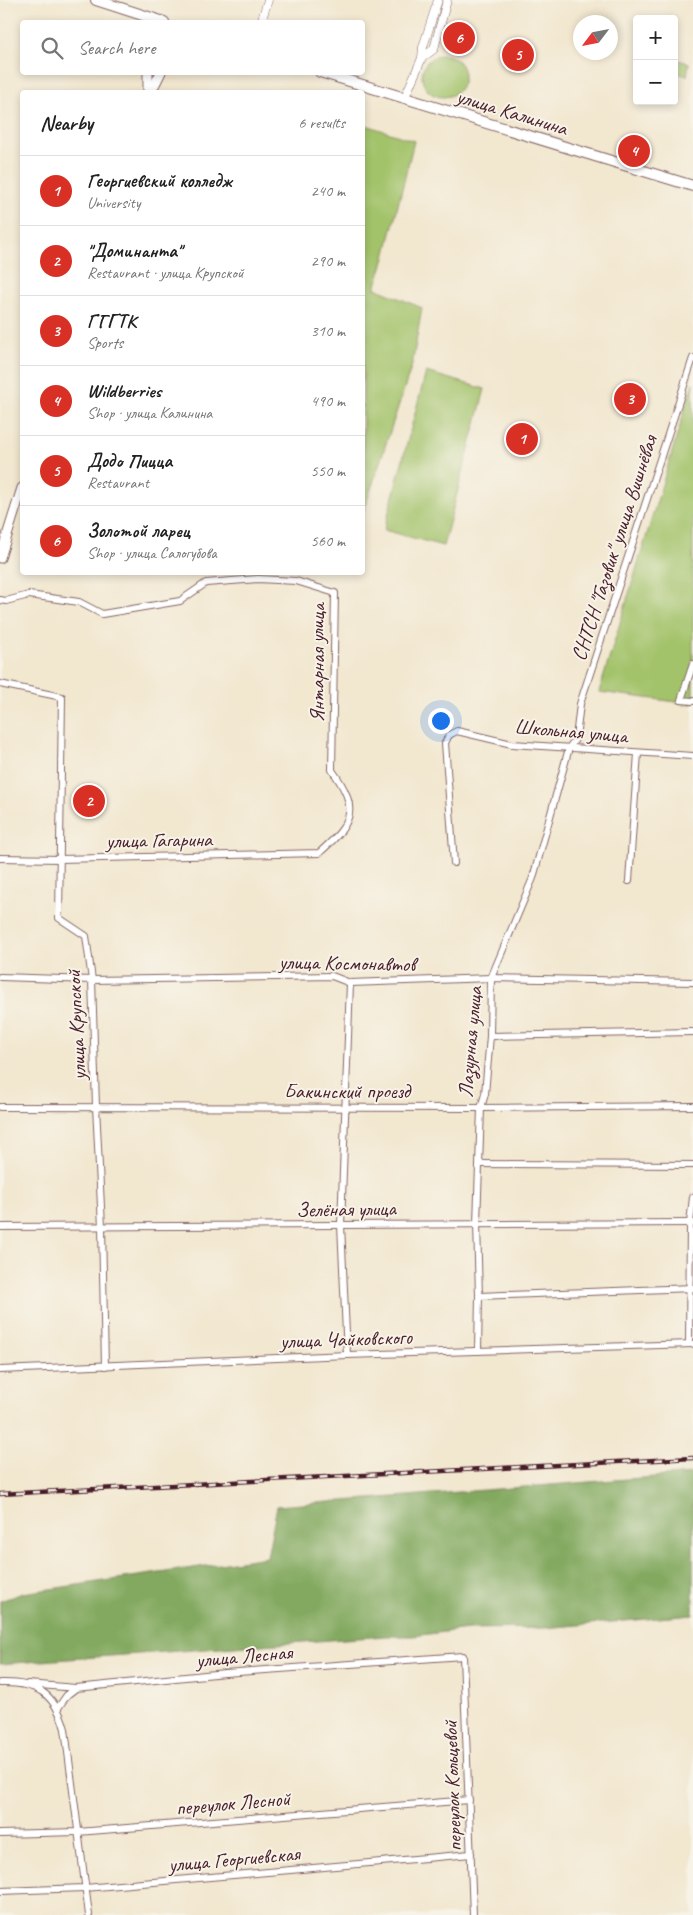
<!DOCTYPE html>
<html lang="en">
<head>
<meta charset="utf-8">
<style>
  body { margin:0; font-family:Caveat,sans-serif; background:#f2f2f2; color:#222 }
  .controls { position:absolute; right:15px; top:15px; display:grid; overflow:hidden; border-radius:5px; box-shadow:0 2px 8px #0003 }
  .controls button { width:45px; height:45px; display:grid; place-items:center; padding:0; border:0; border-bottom:1px solid #e0e0e0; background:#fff; color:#222; font:25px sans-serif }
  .compass { position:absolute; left:573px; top:15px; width:45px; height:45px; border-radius:50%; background:#fff; box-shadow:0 2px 8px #0003; rotate:238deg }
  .you { position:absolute; left:440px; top:720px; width:18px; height:18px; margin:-12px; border:4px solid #fff; border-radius:50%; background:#1a73e8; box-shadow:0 0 0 8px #1a73e833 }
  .badge { display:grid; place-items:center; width:32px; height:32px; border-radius:50%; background:#d93025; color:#fff; font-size:16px; font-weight:700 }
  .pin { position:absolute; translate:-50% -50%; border:2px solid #fff; box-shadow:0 1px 5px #0006 }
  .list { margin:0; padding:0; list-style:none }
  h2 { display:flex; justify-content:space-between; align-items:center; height:65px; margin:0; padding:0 20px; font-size:21px }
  h2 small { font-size:16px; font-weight:400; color:#767676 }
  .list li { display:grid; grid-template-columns:32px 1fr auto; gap:15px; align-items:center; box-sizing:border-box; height:70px; padding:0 20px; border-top:1px solid #e0e0e0 }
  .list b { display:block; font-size:19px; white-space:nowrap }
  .list p { margin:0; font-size:16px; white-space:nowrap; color:#767676 }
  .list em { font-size:16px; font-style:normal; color:#767676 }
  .icon { flex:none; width:28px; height:28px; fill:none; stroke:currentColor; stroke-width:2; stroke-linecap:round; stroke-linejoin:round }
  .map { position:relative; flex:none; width:693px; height:1915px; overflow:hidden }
  .search { position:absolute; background:#fff; box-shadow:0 2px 8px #0003; left:20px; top:20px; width:345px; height:55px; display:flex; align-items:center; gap:12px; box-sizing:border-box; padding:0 18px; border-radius:5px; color:#767676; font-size:19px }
  .panel { position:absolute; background:#fff; box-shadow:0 2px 8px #0003; left:20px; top:90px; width:345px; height:485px; border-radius:5px }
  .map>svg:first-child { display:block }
  .green { fill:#a3c36b; stroke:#76714b }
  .forest { fill:#82a95f; stroke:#666445 }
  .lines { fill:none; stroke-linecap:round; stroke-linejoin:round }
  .minor-casing { stroke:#856564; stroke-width:8 }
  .tertiary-casing { stroke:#856564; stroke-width:9 }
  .secondary-casing { stroke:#856564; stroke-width:11 }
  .primary-casing { stroke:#856564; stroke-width:12 }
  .minor { stroke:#fff; stroke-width:6 }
  .tertiary { stroke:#fff; stroke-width:8 }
  .secondary { stroke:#fff; stroke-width:9 }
  .primary { stroke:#fff; stroke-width:10 }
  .rail-casing { stroke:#4a1f2b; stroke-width:4.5 }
  .rail { stroke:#f7f3e8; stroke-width:2.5; stroke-dasharray:8; stroke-linecap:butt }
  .labels { text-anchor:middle; stroke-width:4; stroke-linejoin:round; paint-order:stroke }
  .street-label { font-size:21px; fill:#4a1f2b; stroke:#f7f3e8 }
</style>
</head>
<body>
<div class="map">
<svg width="693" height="1915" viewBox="0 0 693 1915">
  <rect width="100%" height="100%" fill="#f7f3e8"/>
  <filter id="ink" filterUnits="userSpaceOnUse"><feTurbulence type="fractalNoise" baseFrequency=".02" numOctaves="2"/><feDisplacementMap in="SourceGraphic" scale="10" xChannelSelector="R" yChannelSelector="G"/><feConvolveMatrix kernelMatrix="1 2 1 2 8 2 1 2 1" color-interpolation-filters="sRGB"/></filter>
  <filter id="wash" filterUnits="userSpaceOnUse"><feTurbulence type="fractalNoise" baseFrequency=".0096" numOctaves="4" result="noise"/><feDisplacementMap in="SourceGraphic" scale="20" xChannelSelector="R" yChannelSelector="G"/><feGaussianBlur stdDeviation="1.12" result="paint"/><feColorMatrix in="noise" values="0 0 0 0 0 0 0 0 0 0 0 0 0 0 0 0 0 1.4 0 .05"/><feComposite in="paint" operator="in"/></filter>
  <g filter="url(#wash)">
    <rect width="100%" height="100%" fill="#f2e7cf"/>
    <g class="green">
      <circle cx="443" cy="76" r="21"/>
      <path d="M674,59L689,63L687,76L674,72Z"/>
      <path d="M363,124L414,141L384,261L375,288L422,308L412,365L363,513Z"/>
      <path d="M426,372L485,389L443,546L384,530Z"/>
      <path d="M693,383V704L599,692Z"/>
    </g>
    <path class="forest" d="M693,1474V1615L544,1628L468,1629L413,1636H386L0,1664V1601L23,1593L267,1557L277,1506Z"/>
  </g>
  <g filter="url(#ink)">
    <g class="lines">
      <g class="minor-casing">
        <g id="minor">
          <path d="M0,600L6,601L29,595L79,602L102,614L180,601L206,583L258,579L296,581L335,593L332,770C360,809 353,823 319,853L60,859L0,858"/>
          <path d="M693,664L681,700L693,701"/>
          <path d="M0,684L62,697L59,918L86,936L92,980L96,1106L102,1227L105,1366"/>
          <path d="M454,863L445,743L449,735L457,731L512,744L693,756"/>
          <path d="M629,881L638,753"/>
          <path d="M0,977L92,980L332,976L350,983L491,978L693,982"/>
          <path d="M490,1036L693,1032"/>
          <path d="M0,1107L481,1108L693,1106"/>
          <path d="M480,1164L693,1165"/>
          <path d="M0,1227L693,1223"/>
          <path d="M479,1296L693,1288"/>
          <path d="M689,1344L690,1223L693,1197"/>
          <path d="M478,1351L479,1296L477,1223L481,1108L485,1094L490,1036L491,978L533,878L569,748L576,738L580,704L693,358"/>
          <path d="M347,1355L341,1225L350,983"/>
          <path d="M0,1370L347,1355L693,1344"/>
          <path d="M0,1683C37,1682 55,1693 65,1729L89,1915"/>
          <path d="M28,1684L76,1688L225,1673L463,1656L473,1915"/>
          <path d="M58,1708L67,1695L76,1688"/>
          <path d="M0,1834L78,1832L469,1800"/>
          <path d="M0,1891L85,1888L471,1854"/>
        </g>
      </g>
      <g class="tertiary-casing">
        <g id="tertiary">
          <path d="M261,22L268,0"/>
          <path d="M422,58L434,49L447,0"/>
          <path d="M404,99L422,58L423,47L438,0"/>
        </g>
      </g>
      <g class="secondary-casing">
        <g id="secondary">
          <path d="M148,72V92"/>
          <path d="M151,92L161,72"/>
          <path d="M0,558L22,488"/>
        </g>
      </g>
      <g class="primary-casing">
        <g id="primary">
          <path d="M96,0L164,22"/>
          <path d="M320,72L693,186"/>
        </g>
      </g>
      <use href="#minor" class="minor"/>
      <use href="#tertiary" class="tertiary"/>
      <use href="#secondary" class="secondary"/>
      <use href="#primary" class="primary"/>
      <g class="rail-casing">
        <path id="rail" d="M0,1494L693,1458"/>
      </g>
      <use href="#rail" class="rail"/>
    </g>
  </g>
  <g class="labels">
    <g class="street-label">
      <text transform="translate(512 112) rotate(17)" y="7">улица Калинина</text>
      <text transform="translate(614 548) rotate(-72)" y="7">СНТСН "Газовик" улица Вишнёвая</text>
      <text transform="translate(317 663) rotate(-90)" y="7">Янтарная улица</text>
      <text transform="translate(571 731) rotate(5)" y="7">Школьная улица</text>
      <text transform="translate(159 840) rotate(-1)" y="7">улица Гагарина</text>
      <text transform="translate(347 963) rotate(1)" y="7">улица Космонавтов</text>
      <text transform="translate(76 1025) rotate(-93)" y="7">улица Крупской</text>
      <text transform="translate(470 1042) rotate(-85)" y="7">Лазурная улица</text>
      <text x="347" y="1098">Бакинский проезд</text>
      <text transform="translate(346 1209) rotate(-1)" y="7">Зелёная улица</text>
      <text transform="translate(346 1339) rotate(-2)" y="7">улица Чайковского</text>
      <text transform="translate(244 1656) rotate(-5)" y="7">улица Лесная</text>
      <text transform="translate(452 1786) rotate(-92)" y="7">переулок Кольцевой</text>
      <text transform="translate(233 1803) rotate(-5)" y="7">переулок Лесной</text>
      <text transform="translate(234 1859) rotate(-5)" y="7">улица Георгиевская</text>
    </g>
  </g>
</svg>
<div class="controls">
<button>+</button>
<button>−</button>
</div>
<svg class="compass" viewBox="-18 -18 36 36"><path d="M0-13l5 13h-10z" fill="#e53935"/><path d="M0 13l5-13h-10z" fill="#767676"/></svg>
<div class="you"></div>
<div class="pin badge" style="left:522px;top:439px">1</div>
<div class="pin badge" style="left:89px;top:801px">2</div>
<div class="pin badge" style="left:630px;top:399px">3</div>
<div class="pin badge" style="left:634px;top:151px">4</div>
<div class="pin badge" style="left:518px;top:55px">5</div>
<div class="pin badge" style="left:459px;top:38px">6</div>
<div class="search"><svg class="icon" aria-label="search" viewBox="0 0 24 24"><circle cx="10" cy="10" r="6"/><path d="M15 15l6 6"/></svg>Search here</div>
<section class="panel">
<h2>Nearby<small>6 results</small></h2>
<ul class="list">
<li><span class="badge">1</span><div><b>Георгиевский колледж</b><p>University</p></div><em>240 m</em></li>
<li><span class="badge">2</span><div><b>&quot;Доминанта&quot;</b><p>Restaurant · улица Крупской</p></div><em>290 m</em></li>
<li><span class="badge">3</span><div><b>ГГГТК</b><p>Sports</p></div><em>310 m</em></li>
<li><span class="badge">4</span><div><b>Wildberries</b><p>Shop · улица Калинина</p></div><em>490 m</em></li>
<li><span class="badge">5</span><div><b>Додо Пицца</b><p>Restaurant</p></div><em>550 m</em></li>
<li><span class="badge">6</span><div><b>Золотой ларец</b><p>Shop · улица Салогубова</p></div><em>560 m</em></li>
</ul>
</section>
</div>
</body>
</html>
